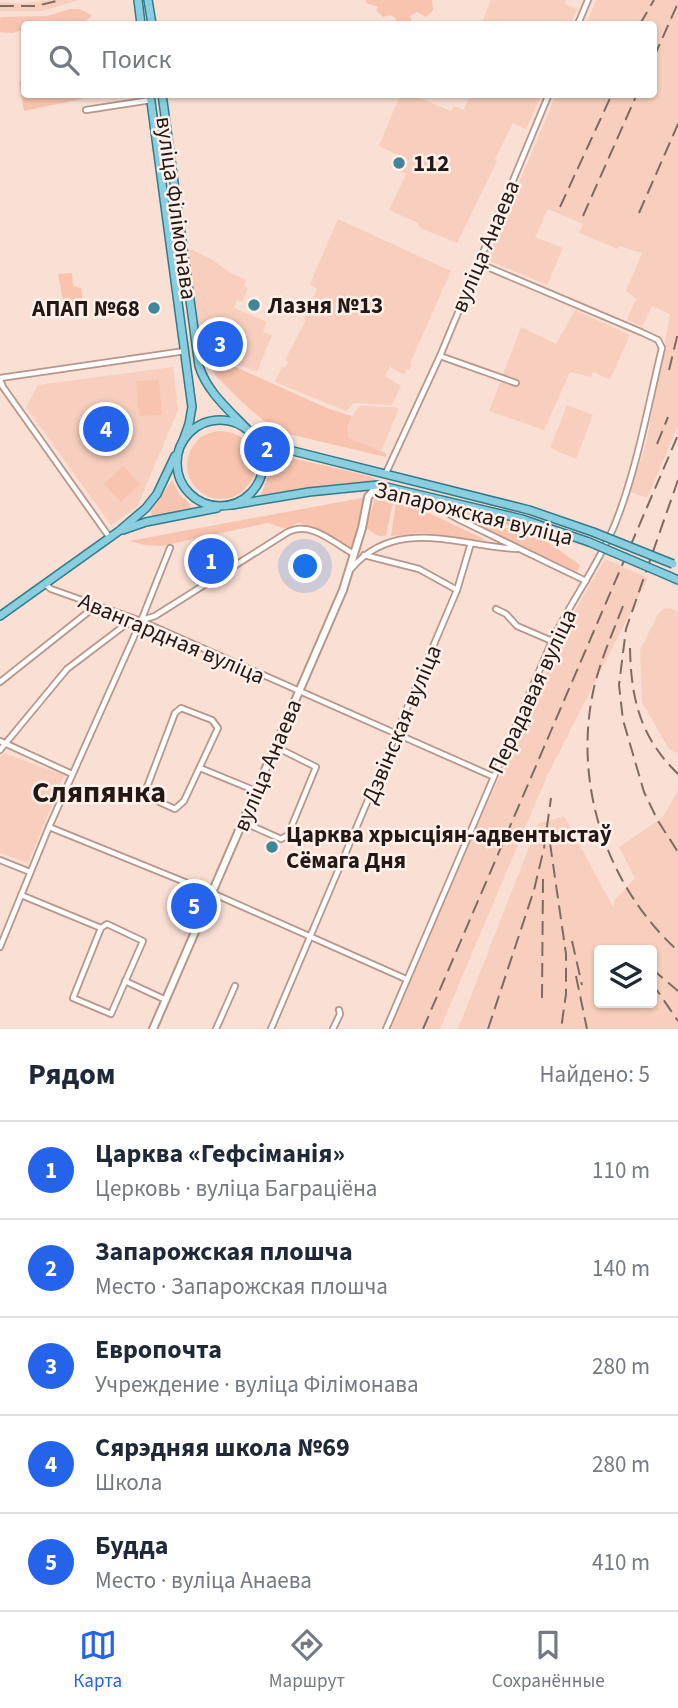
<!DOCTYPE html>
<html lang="ru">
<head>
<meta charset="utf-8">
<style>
  body { margin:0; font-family:"Source Sans 3",sans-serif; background:#f6f6f7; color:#1f2937 }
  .controls { position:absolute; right:21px; bottom:21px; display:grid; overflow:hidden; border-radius:7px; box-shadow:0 2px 5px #0004 }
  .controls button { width:63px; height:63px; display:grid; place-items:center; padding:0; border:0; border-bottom:2px solid #e0e1e3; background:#fff; color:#1f2937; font:35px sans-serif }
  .you { position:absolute; left:306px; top:567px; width:24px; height:24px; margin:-18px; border:5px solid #fff; border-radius:50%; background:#1a73e8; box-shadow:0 0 0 10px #1a73e833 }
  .badge { display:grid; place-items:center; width:46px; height:46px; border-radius:50%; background:#2563eb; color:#fff; font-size:23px; font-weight:700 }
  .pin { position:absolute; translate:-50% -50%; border:4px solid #fff; box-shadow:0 2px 7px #0006 }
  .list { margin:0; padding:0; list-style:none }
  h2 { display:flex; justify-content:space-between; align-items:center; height:91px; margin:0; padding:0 28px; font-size:30px }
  h2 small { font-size:23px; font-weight:400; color:#747a83 }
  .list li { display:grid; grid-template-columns:46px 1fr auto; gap:21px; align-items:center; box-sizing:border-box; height:98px; padding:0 28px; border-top:2px solid #e0e1e3 }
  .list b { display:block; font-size:26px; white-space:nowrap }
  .list p { margin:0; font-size:23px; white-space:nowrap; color:#747a83 }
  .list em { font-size:23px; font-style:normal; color:#747a83 }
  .icon { flex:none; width:38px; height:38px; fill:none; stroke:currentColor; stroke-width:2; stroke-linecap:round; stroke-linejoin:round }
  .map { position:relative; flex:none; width:678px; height:1029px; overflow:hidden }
  .search { position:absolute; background:#fff; box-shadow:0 2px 5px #0004; left:21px; right:21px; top:21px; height:77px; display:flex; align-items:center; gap:18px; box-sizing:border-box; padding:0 24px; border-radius:7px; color:#747a83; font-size:26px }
  .sheet { height:581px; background:#fff }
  nav { display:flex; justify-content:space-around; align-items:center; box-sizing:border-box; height:98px; border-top:2px solid #e0e1e3; background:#fff; font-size:19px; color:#747a83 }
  nav a { display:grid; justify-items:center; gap:4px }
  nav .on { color:#2563eb }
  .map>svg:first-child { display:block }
  .built { fill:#f8cfbe; fill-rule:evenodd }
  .green { fill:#f8c4af }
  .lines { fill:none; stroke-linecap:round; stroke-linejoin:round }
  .street-casing { stroke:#b7978b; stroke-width:8 }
  .secondary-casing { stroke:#b7978b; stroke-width:10 }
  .primary-casing { stroke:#337a8a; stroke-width:10 }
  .street { stroke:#fff; stroke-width:4.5 }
  .secondary { stroke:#fff; stroke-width:6 }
  .primary { stroke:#89cfdf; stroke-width:7 }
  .rail { stroke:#7d6b63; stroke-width:2; stroke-dasharray:14 7; stroke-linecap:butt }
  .primary-bridge-casing { stroke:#337a8a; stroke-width:10; stroke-linecap:butt }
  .primary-bridge { stroke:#89cfdf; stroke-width:7 }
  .poi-dot { fill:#428596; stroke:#fef0ea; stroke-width:2.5 }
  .labels { text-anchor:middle; stroke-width:5; stroke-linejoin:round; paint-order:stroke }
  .poi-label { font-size:23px; font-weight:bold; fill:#231813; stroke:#fef0ea; text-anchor:start }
  .street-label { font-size:23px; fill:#231813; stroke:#fef0ea }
  .district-label { font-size:30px; font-weight:bold; fill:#231813; stroke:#fef0ea }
</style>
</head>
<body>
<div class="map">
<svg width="678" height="1029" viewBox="0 0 678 1029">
  <rect width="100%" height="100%" fill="#fadfd4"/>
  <g class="built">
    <path d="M48,0H78L43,11H0V2L18,4Z"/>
    <path d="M491,0H566L565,4L577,9L571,24H481Z"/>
    <path d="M596,0H678V426L647,498L630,492L646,444L670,314L652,306L642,327L627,319L636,299L626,291L642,253L620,246L618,249L579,233L583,224L548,209L535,237L563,248L547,285L490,261L488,257L556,95L654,94V24H586Z"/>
    <path d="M400,95H412L451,111L454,106L463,110L471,95H541L526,129L513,123L495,159L497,161L457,243L420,228L418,223L389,210L406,174L395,169L400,156L379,146Z"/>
    <path d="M338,219L451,271L410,363L412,364L409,370L407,369L404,374L391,368V364L385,376L401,386L392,405L354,403L346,411L275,382L282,367L285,368L288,362L285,360L306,320L304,319L317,289L310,284Z"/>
    <path d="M191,249L213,260L229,272L246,280L244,286L248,288L242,302L237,300L234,308L267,322L263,332L272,335L257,372L237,364L239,358L235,356L236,352L214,349L216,343H200L188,254Z"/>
    <path d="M575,310L630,335L611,378L608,379L593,372L591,377L570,372L544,430L489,411L521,327L556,344Z"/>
    <path d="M173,367L178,410L137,507L111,525L26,407L38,385Z"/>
    <path d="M567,405L593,415L576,459L550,448Z"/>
    <path d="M360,406L394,407L399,409L381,451L349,438L347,428L355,411Z"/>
    <path d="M605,559L648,578L547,776L440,1029H387L569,620Z"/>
    <path d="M670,608L678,612V754L669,749L642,702L640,650L658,614L663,609Z"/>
    <path d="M4,753L64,775L28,863L0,853V758Z"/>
    <path d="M678,790V1029H458L538,824L564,816L613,907L615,900L635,878L619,847L663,817ZM599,950H652V1003H599Z"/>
  </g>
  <g class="green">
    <path d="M366,0H432L433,10L426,17L417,12L410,16L413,24H397L396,18L390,15L383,17L376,10L378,7L366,3Z"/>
    <path d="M70,9H79L92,15C80,32 43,24 24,24V29L13,33L0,32V18L2,17L47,16Z"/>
    <path d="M24,80V94L81,95L82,99L24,111L19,81Z"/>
    <path d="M72,273L73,286L81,288L83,300L64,305L58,274Z"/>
    <path d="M229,364L329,409L352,416L347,428L349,438L386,453V457L276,431L242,402L216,376L210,366Z"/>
    <path d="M159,380L162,415L139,416L136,381Z"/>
    <circle cx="221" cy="465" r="34"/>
    <path d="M270,453L369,476L376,480L260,497L268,476Z"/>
    <path d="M123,466L140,484L121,502L104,484Z"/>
    <path d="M172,480L179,494L190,504L191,509L152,517L151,511Z"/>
    <path d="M362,498L364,506L352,549L299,522L287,529L267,523L161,546L145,545L129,541Z"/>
    <path d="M375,498L393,503L386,535C379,539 372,532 366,528Z"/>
    <path d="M396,502L433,515L488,541L422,533L391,536Z"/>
    <path d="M444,504L523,525L574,544L466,514L461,517L447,509Z"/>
    <path d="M466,516L549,541V543L580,565L577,572L463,518Z"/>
  </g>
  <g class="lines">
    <g class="street-casing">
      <g id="street">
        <path d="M578,24L588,0"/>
        <path d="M86,110L151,100"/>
        <path d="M440,356L516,383"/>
        <path d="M0,378L185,351"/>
        <path d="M0,380L3,387L110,538"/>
        <path d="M386,473L440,356L549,94"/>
        <path d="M419,497L460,520L586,581"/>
        <path d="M364,555L419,569L457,590"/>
        <path d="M351,569C396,516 459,546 517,549"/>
        <path d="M45,584L51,589L141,621L492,776"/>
        <path d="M496,609L506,614L517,626L552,641"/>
        <path d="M0,682L97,605"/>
        <path d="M181,708L212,720L218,728L184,801L175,809L144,795L175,713Z"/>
        <path d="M0,741L72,774"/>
        <path d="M0,750L67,669L125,625L155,616L288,532C311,520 335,544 354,554"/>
        <path d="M200,768L256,791"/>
        <path d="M243,822L281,839L288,835L316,767L276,747"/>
        <path d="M49,827L212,893L406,979"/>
        <path d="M0,860L30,872"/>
        <path d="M21,895L101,928L107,924L143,941L111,1014L73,998L101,928"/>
        <path d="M0,947L49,827L141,621L170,548"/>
        <path d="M125,981L166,1000"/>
        <path d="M216,1029L235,986"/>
        <path d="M271,1029L457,590L471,543"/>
        <path d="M333,1029L340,1014L339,1010"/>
        <path d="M386,1029L552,641C571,601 598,566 615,524C637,469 648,406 662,348L658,340L641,332L478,263"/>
      </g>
    </g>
    <g class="secondary-casing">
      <path id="secondary" d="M153,1029L343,590L362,528L368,497L378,485"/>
    </g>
    <g class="primary-casing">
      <g id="primary">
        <path d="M138,0L141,24"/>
        <path d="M148,0L152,24"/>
        <path d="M150,94L192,407L189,424L183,441"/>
        <path d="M162,94L199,366C207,392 230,411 248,430"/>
        <circle cx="220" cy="463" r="43"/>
        <path d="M252,433L277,447L529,510L593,532"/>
        <path d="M232,505L309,492L378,485L522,519L589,542"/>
        <path d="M123,530L146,522L217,508"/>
        <path d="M669,576L678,580"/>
        <path d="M0,616L119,531L146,508L157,494L175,456"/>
      </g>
    </g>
    <use href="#street" class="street"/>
    <use href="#secondary" class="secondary"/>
    <use href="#primary" class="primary"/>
    <g class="rail">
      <path d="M0,6H36L61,0"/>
      <path d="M640,24L654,0"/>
      <path d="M654,57L678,3"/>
      <path d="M560,207L612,94"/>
      <path d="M639,213L678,124"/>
      <path d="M583,216L637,94"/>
      <path d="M669,370L678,333"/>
      <path d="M657,444L668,417"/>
      <path d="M678,480L626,629L619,685L623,720L644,792L658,821L678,852"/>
      <path d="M623,606C611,637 596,670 591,703C576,794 610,889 678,951"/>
      <path d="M630,648C631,699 640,737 678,774"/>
      <path d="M550,843L566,954V994L561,1029"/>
      <path d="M572,941L582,985"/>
      <path d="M625,946L627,950"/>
      <path d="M652,969L678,991"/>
      <path d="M576,976L587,1029"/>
      <path d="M652,983L678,1021"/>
      <path d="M542,998L543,879"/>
      <path d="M423,1029L678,435"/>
      <path d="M488,1029L534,890L544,848L551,798"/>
    </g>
    <g class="primary-bridge-casing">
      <g id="primary-bridge">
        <path d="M593,532L673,564"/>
        <path d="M589,542L669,576"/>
      </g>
    </g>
    <use href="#primary-bridge" class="primary-bridge"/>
  </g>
  <g class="poi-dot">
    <circle cx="399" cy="163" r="7"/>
    <circle cx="254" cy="305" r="7"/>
    <circle cx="154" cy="308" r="7"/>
    <circle cx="272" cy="847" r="7"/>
  </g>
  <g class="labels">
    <g class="poi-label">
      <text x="413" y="171">112</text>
      <text x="268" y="313">Лазня №13</text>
      <text x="140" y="316" text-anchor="end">АПАП №68</text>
      <text x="286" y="842">Царква хрысціян-адвентыстаў<tspan x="286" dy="26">Сёмага Дня</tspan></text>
    </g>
    <g class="street-label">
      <text transform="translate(177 208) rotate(82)" y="8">вуліца Філімонава</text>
      <text transform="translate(485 246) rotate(-67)" y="8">вуліца Анаева</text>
      <text transform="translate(474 513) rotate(14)" y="8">Запарожская вуліца</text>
      <text transform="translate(172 638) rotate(23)" y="8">Авангардная вуліца</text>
      <text transform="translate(532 691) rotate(-65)" y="8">Перадавая вуліца</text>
      <text transform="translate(401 724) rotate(-67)" y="8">Дзвінская вуліца</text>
      <text transform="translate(267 765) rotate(-67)" y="8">вуліца Анаева</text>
    </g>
    <g class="district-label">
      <text x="99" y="802">Сляпянка</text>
    </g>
  </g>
</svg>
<div class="controls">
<button><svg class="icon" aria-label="layers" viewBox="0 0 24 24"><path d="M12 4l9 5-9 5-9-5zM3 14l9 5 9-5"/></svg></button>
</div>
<div class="you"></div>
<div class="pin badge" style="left:211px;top:561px">1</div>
<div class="pin badge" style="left:267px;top:449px">2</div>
<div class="pin badge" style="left:220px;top:344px">3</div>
<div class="pin badge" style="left:106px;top:429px">4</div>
<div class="pin badge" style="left:194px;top:906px">5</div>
<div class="search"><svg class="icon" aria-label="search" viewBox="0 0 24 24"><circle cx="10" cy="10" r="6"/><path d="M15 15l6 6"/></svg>Поиск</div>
</div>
<section class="sheet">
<h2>Рядом<small>Найдено: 5</small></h2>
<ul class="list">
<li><span class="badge">1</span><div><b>Царква «Гефсіманія»</b><p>Церковь · вуліца Баграціёна</p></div><em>110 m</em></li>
<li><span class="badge">2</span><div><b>Запарожская плошча</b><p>Место · Запарожская плошча</p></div><em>140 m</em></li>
<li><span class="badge">3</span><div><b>Европочта</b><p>Учреждение · вуліца Філімонава</p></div><em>280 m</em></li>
<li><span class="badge">4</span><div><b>Сярэдняя школа №69</b><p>Школа</p></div><em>280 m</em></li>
<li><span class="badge">5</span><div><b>Будда</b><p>Место · вуліца Анаева</p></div><em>410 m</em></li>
</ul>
</section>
<nav>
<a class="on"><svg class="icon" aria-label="map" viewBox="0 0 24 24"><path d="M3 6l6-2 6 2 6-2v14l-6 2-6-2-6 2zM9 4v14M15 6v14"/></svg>Карта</a>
<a><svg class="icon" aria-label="directions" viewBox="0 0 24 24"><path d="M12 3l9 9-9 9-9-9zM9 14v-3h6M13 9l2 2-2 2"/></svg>Маршрут</a>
<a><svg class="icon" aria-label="saved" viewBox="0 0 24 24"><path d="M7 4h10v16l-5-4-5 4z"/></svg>Сохранённые</a>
</nav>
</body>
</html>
